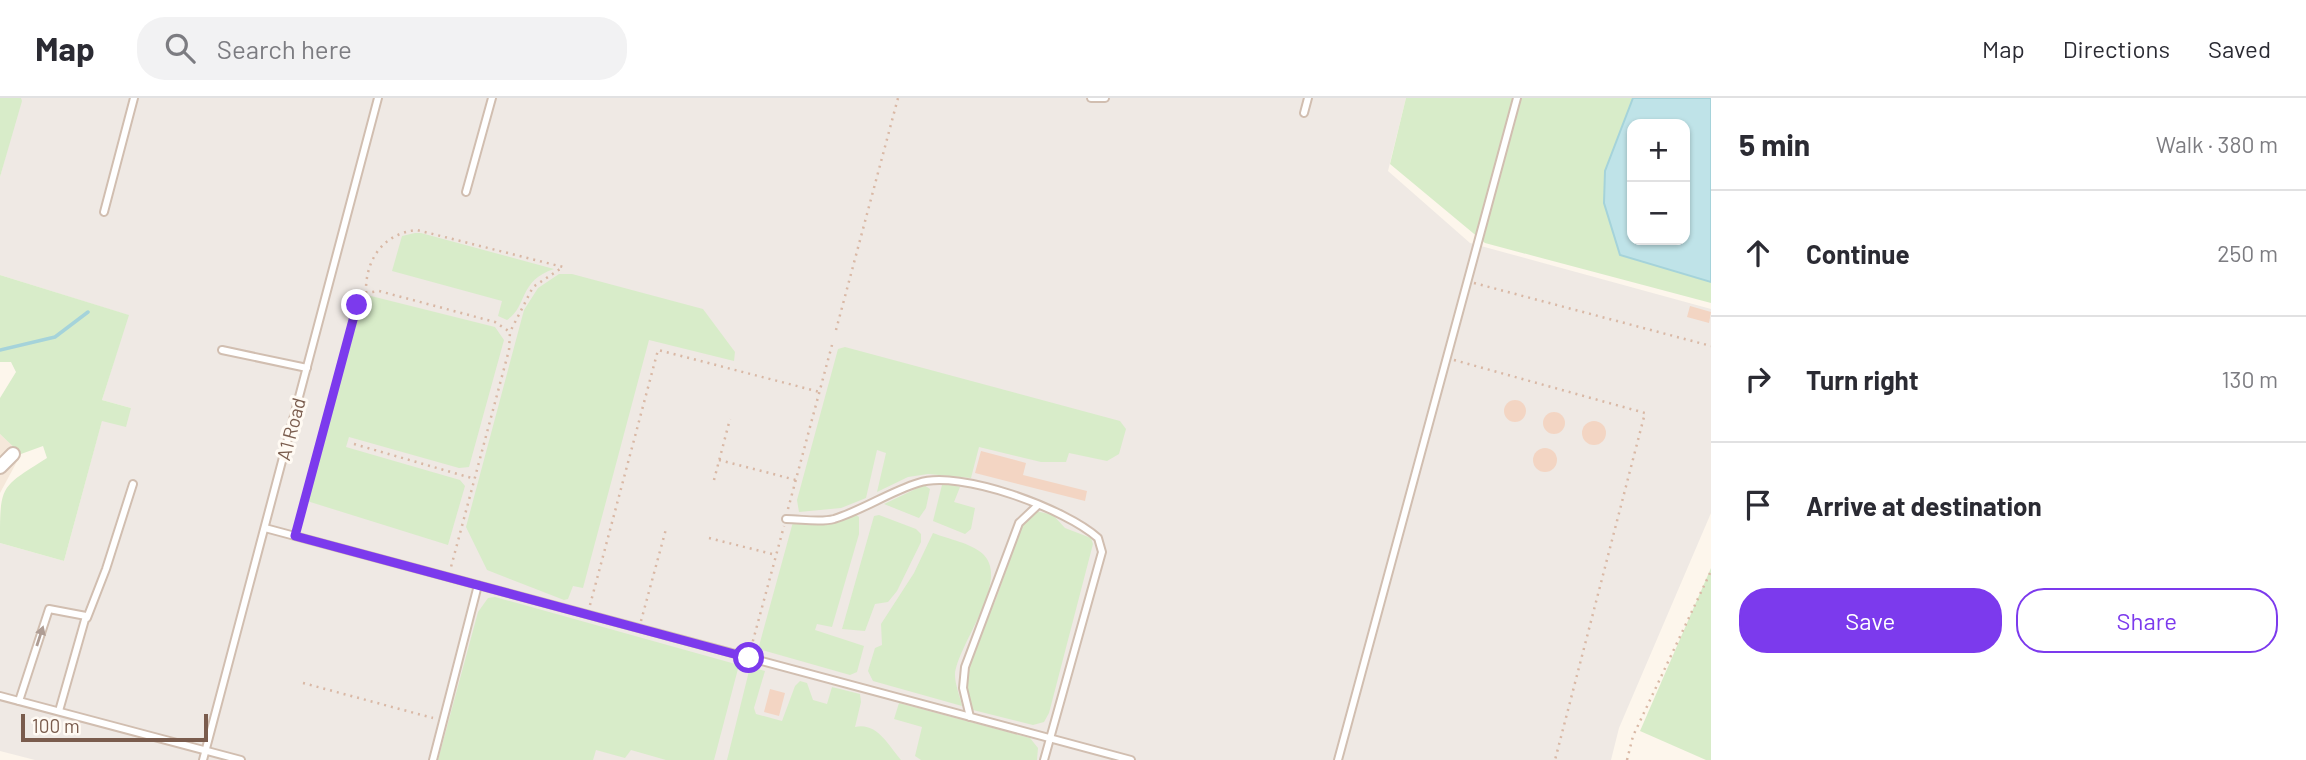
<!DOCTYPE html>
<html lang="en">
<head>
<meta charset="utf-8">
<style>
  body { margin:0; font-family:Barlow,sans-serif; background:#f2f2f3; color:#2b2b33 }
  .controls { position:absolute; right:21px; top:21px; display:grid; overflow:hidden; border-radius:14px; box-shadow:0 2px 5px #0004 }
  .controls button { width:63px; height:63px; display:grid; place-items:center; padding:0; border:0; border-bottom:2px solid #e1e1e2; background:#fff; color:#2b2b33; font:35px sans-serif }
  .scale { position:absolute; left:21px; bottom:18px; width:187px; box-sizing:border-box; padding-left:7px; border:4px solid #7a5c4d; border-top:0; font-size:19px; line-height:24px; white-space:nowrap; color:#7a5c4d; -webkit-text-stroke:5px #fffaf3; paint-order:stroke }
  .stop { position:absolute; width:21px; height:21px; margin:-16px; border:5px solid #7c3aed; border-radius:50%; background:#fff }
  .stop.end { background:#7c3aed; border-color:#fff; box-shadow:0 2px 7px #0008 }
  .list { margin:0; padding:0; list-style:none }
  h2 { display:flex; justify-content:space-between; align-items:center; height:91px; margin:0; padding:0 28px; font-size:30px }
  h2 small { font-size:23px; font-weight:400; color:#7c7c81 }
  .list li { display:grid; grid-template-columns:46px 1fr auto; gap:21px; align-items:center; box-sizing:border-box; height:126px; padding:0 28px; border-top:2px solid #e1e1e2 }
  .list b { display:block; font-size:26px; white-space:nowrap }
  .list em { font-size:23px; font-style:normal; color:#7c7c81 }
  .actions { display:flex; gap:14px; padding:21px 28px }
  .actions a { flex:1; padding:16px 0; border:2px solid #7c3aed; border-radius:28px; text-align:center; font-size:24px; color:#7c3aed }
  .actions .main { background:#7c3aed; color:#fff }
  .icon { flex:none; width:38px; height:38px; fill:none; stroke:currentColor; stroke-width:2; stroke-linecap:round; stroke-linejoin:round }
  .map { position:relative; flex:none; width:1711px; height:662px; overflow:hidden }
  header { display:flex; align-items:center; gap:42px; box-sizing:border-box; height:98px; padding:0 35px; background:#fff; border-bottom:2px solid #e1e1e2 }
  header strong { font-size:33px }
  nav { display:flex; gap:38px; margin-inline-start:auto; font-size:24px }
  .search { width:490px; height:63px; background:#f2f2f3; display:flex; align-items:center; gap:18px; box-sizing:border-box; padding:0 24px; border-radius:28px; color:#7c7c81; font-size:26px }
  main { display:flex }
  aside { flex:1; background:#fff }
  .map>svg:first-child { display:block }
  .residential { fill:#f5e8da }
  .industrial { fill:#efe9e4 }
  .green { fill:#d8ecc9; fill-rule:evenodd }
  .water { fill:#bfe3e8; stroke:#a5d3da; stroke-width:2; fill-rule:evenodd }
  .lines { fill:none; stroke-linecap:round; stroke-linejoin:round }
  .stream { stroke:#a5d3da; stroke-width:3.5 }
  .building { fill:#f3d5c3 }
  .lane-casing { stroke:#d1beb0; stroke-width:10 }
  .street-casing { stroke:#d1beb0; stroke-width:16 }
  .path { stroke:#d9b8a5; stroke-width:2.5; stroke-dasharray:2 5; stroke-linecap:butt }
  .lane { stroke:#fff; stroke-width:6 }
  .street { stroke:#fff; stroke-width:12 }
  .oneway { fill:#af9d94 }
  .route { stroke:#7c3aed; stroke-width:9 }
  .labels { text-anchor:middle; stroke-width:6; stroke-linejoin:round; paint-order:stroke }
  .street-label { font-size:19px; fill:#7a5c4d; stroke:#fffaf3 }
</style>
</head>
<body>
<header>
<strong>Map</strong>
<div class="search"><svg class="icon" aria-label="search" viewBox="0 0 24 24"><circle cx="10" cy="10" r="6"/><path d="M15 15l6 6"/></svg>Search here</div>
<nav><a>Map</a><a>Directions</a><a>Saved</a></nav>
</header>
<main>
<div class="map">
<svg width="1711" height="662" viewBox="0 0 1711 662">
  <rect width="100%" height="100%" fill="#fdf6ec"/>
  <path class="residential" d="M0,336L21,356L0,395Z"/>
  <path class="industrial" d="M21,0H1406L1388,73L1470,145L1711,211V415L1619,630L1611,662H35L0,653V445L64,463L102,322L131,310L102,302L128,217L0,177V79Z"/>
  <g class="green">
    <path d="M0,0H21L22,3L0,79Z"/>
    <path d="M1406,0H1711V205L1485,145L1390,66ZM1632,26H1685V142H1632Z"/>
    <path d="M415,135H421L554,171C518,183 528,208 507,222L498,218L502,203L392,173L402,138Z"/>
    <path d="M559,176H572L703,211L735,254L734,263L649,242L583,490L573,488L568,501L564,502L487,472L466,429L524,212L538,190Z"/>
    <path d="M0,177L129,217L102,302L131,310L126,329L102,323L64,463L0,445C0,386 0,390 47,360L43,348L21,356L0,336V300L16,274L11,264H0Z"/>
    <path d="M367,197L495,229L504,242L469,369L459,370L349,339L346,349L460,382L465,388L448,447L307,403L361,206Z"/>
    <path d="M845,249L1120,323L1126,331L1119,356L1107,363L1069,355L1066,364H1041L979,349L971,380L928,376L908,379L877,394L886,355L877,352L866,400L841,410L799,414L797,402L838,251Z"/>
    <path d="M948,386L960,389L954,404L975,410L971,431L965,436L933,423L942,387Z"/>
    <path d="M924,387L930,391L926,410L919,420L884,406Z"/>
    <path d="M1036,413L1053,417L1065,430L1091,440L1093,446L1049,615L1044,624L1033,627L973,612L966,594L969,564L996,501L1023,424Z"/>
    <path d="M855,416L859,419V436L832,529L817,526L815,532L864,548L857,574L850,577L762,552L759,548L793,424Z"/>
    <path d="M879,417L916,431L921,436V444L897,493L888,504L875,506L865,533L842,531L874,418Z"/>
    <path d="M933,435C948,441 971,445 983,456C1011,483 957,547 955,577C955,587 960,598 962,608L873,583L868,573L875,550L882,547L881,526L914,475Z"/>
    <path d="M1711,470V662H1706L1640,633Z"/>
    <path d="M495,499L739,567L714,662H666L631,652L625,660L596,652L593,662H438L478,514L488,500Z"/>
    <path d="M750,569L765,573L754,610L756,616L782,623L795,588L800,583L807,585L813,602L827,606L832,589L860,596L861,604L855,629C877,624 888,647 901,662H727Z"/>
    <path d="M899,605L1030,640L1038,650L1037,662H921L915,658L922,629L894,621Z"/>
  </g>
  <path class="water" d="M1633,0H1711V184L1620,157L1604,105L1605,73ZM1632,26H1685V142H1632Z"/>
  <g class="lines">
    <path class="stream" d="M0,252L55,239L88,214"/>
  </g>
  <g class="building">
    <path d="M1690,208L1711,214L1709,225L1687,219Z"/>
    <circle cx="1515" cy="313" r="11"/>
    <circle cx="1554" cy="325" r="11"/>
    <circle cx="1594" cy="335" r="12"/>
    <circle cx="1545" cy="362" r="12"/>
    <path d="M981,353L1026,365L1023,377L1087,393L1085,403L975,375Z"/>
    <path d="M770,591L785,595L779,618L764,614Z"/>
  </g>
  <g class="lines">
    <g class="lane-casing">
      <g id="lane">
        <path d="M1091,0H1105"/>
        <path d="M1304,15L1308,0"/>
        <path d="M466,94L492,0"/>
        <path d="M104,114L134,0"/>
        <path d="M222,252L307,270"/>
        <path d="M786,421C801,421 820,425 834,421C863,412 889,394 918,385C960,371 1066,411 1098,440L1102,454L1044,662"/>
        <path d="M265,430L1131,662"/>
        <path d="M87,520L106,471L133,386"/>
        <path d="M0,598L241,662"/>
        <path d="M19,603L49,511L86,518L59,613"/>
        <path d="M970,619L963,590L965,569L1019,425L1037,408"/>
        <path d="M203,662L378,0"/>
        <path d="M433,662L478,487"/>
        <path d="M1338,662L1517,0"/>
      </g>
    </g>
    <g class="street-casing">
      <path id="street" d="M0,369L13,356"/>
    </g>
    <g class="path">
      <path d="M1474,185L1711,248"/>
      <path d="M366,195C365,161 384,135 417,132L563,169L533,189L510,234"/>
      <path d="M836,232L898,0"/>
      <path d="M1454,262L1645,315L1555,662"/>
      <path d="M354,346L475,381"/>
      <path d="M719,362L796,382"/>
      <path d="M714,382L730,321"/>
      <path d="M788,411L832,247"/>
      <path d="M298,430L357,207L366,195L379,193L495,224L510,234L509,252L451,469"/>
      <path d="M709,440L776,457"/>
      <path d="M590,507L658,252L820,294"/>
      <path d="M641,523L666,431"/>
      <path d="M751,550L784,428"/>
      <path d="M303,585L433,620"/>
      <path d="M1627,662L1633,638L1711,473"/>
    </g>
    <use href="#lane" class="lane"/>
    <use href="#street" class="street"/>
  </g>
  <defs><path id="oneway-solid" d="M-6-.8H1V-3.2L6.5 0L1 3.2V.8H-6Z" transform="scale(1.75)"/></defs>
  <use class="oneway" href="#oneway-solid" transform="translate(40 538) rotate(-72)"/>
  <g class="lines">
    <path class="route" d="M357,207L295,438L749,560"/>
  </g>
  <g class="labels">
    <g class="street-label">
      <text transform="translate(291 331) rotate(-75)" y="7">A1 Road</text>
    </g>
  </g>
</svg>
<div class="controls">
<button>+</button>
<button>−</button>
</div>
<div class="scale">100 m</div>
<div class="stop" style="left:749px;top:560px"></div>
<div class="stop end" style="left:357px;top:207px"></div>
</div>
<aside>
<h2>5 min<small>Walk · 380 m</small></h2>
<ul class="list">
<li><svg class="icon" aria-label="ahead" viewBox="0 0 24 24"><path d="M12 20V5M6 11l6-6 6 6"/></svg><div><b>Continue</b></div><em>250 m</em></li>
<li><svg class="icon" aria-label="right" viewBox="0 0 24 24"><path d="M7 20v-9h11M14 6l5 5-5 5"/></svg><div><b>Turn right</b></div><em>130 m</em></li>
<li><svg class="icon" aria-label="arrive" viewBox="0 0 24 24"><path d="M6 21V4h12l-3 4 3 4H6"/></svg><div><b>Arrive at destination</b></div></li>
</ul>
<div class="actions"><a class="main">Save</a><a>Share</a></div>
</aside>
</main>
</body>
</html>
